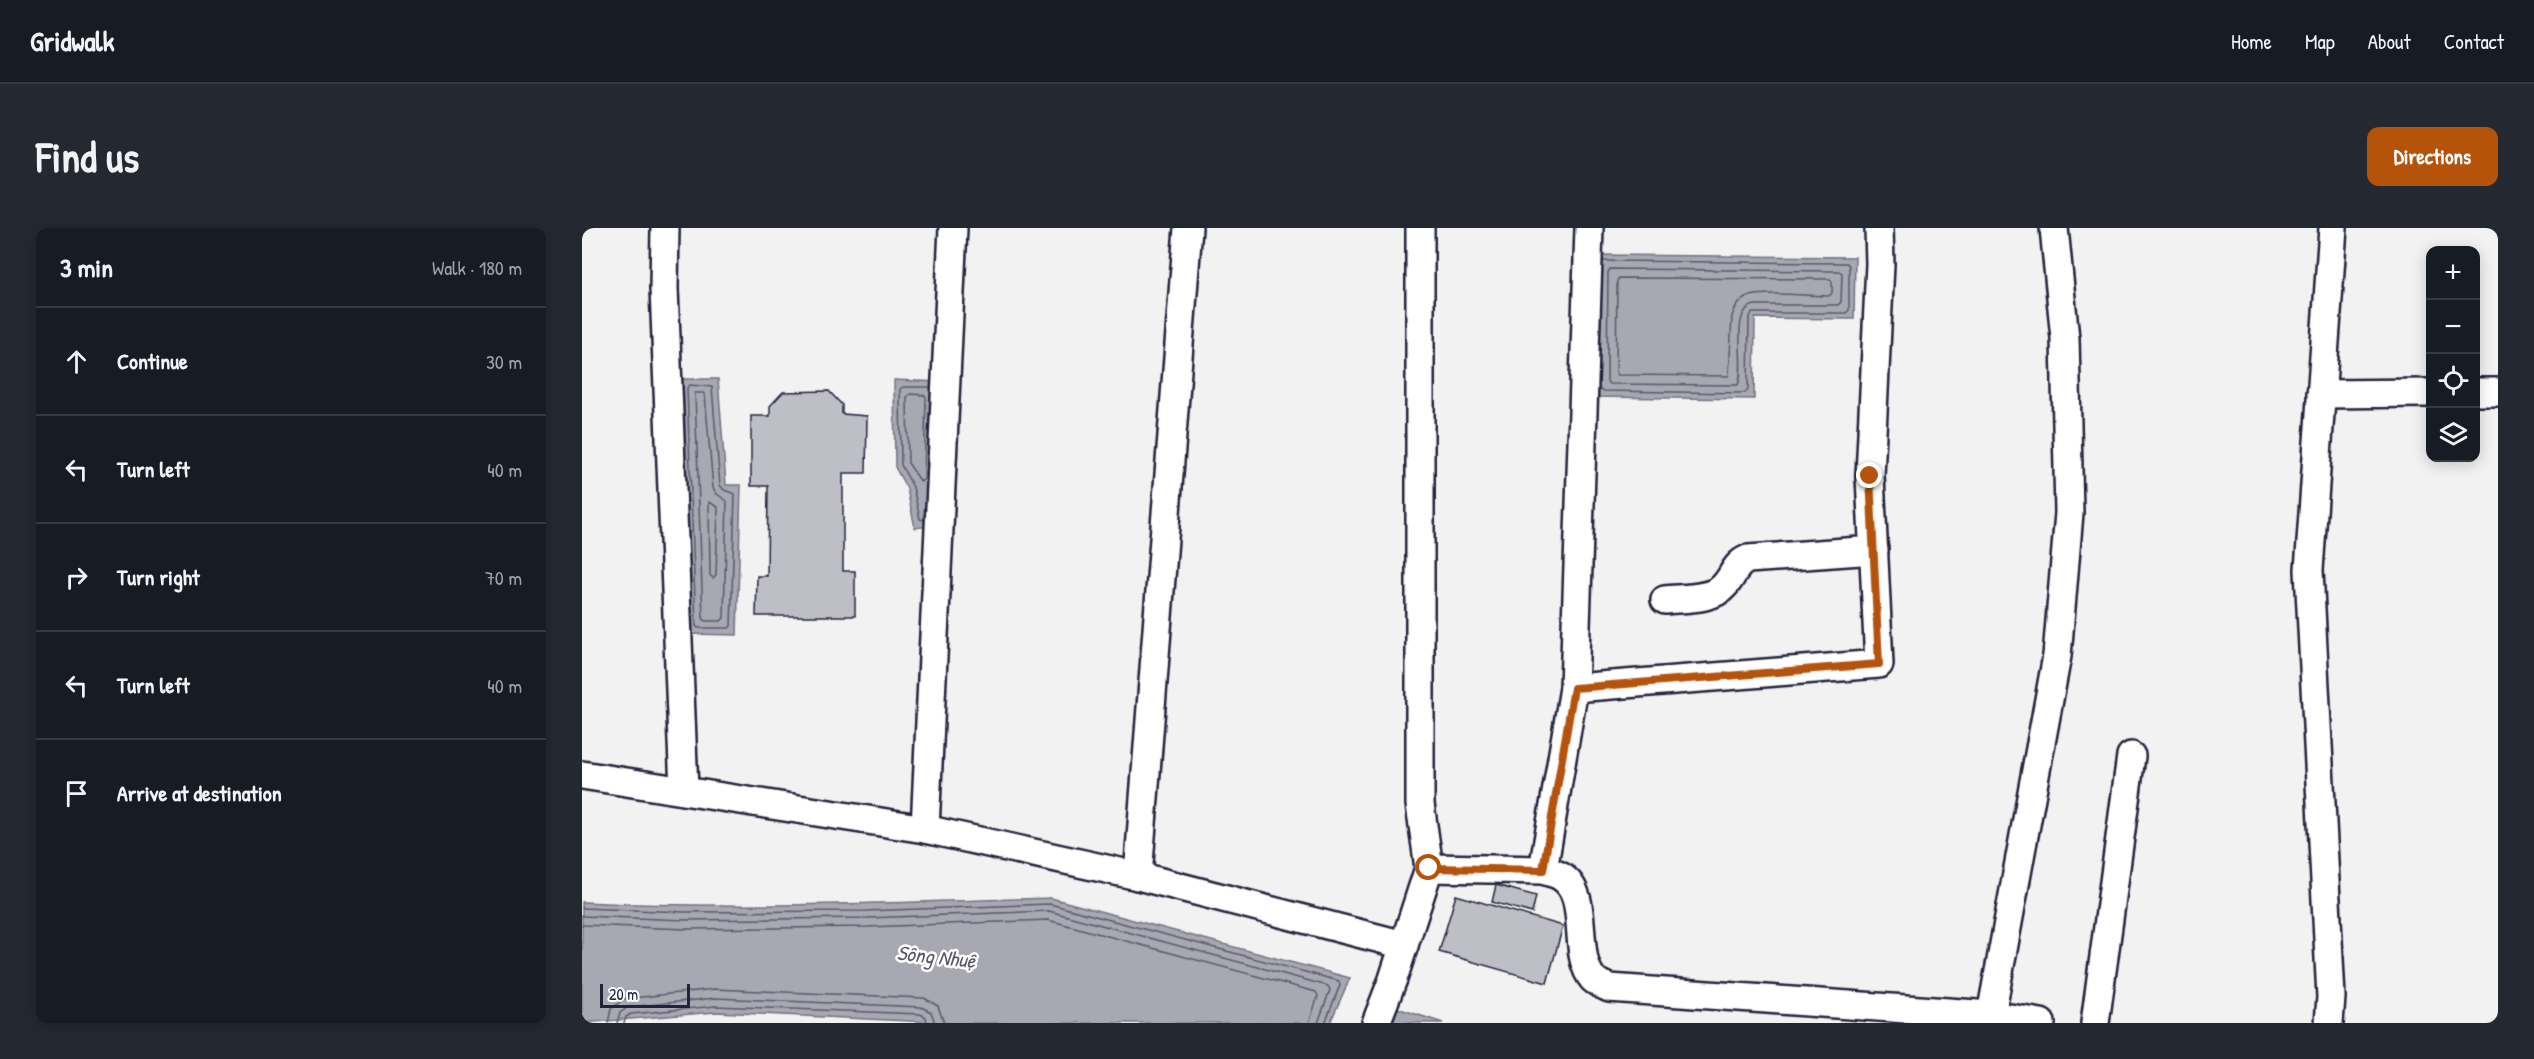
<!DOCTYPE html>
<html lang="en">
<head>
<meta charset="utf-8">
<style>
  body { margin:0; font-family:"Patrick Hand",sans-serif; background:#242831; color:#f1f3f6 }
  .controls { position:absolute; right:18px; top:18px; display:grid; overflow:hidden; border-radius:12px; box-shadow:0 3px 15px #0003 }
  .controls button { width:54px; height:54px; display:grid; place-items:center; padding:0; border:0; border-bottom:2px solid #363941; background:#171b24; color:#f1f3f6; font:30px sans-serif }
  .scale { position:absolute; left:18px; bottom:15px; width:90px; box-sizing:border-box; padding-left:6px; border:3px solid #22223b; border-top:0; font-size:16px; line-height:21px; white-space:nowrap; color:#22223b; -webkit-text-stroke:4px #fff; paint-order:stroke }
  .stop { position:absolute; width:18px; height:18px; margin:-14px; border:4px solid #b45309; border-radius:50%; background:#fff }
  .stop.end { background:#b45309; border-color:#fff; box-shadow:0 2px 6px #0008 }
  .list { margin:0; padding:0; list-style:none }
  h2 { display:flex; justify-content:space-between; align-items:center; height:78px; margin:0; padding:0 24px; font-size:26px }
  h2 small { font-size:20px; font-weight:400; color:#9ea1a6 }
  .list li { display:grid; grid-template-columns:39px 1fr auto; gap:18px; align-items:center; box-sizing:border-box; height:108px; padding:0 24px; border-top:2px solid #363941 }
  .list b { display:block; font-size:22px; white-space:nowrap }
  .list em { font-size:20px; font-style:normal; color:#9ea1a6 }
  .icon { flex:none; width:33px; height:33px; fill:none; stroke:currentColor; stroke-width:2; stroke-linecap:round; stroke-linejoin:round }
  .map { position:relative; flex:none; width:1916px; height:795px; overflow:hidden; border-radius:12px }
  header { display:flex; align-items:center; gap:36px; box-sizing:border-box; height:84px; padding:0 30px; background:#171b24; border-bottom:2px solid #363941 }
  header strong { font-size:28px }
  nav { display:flex; gap:33px; margin-inline-start:auto; font-size:21px }
  .intro { display:flex; align-items:center; justify-content:space-between; box-sizing:border-box; height:144px; padding:0 36px }
  h1 { margin:0; font-size:42px }
  .button { padding:15px 27px; border-radius:12px; background:#b45309; color:#fff; font-size:21px; font-weight:700 }
  main { display:flex; gap:36px; padding:0 36px }
  aside { flex:1; background:#171b24; border-radius:12px; box-shadow:0 3px 15px #0003 }
  .map>svg:first-child { display:block }
  .water { fill:#a8a8b2; stroke:#727282; stroke-width:1.5 }
  .lines { fill:none; stroke-linecap:round; stroke-linejoin:round }
  .shore { stroke:#58586b; stroke-width:1.5 }
  .building { fill:#bebec6; stroke:#22223b; stroke-width:1.5 }
  .minor-casing { stroke:#22223b; stroke-width:32 }
  .minor { stroke:#fff; stroke-width:27 }
  .route { stroke:#b45309; stroke-width:8 }
  .labels { text-anchor:middle; stroke-width:5; stroke-linejoin:round; paint-order:stroke }
  .water-label { font-size:21px; font-style:italic; fill:#58586b; stroke:#fff }
</style>
</head>
<body>
<header>
<strong>Gridwalk</strong>
<nav><a>Home</a><a>Map</a><a>About</a><a>Contact</a></nav>
</header>
<div class="intro"><h1>Find us</h1><a class="button">Directions</a></div>
<main>
<aside>
<h2>3 min<small>Walk · 180 m</small></h2>
<ul class="list">
<li><svg class="icon" aria-label="ahead" viewBox="0 0 24 24"><path d="M12 20V5M6 11l6-6 6 6"/></svg><div><b>Continue</b></div><em>30 m</em></li>
<li><svg class="icon" aria-label="left" viewBox="0 0 24 24"><path d="M17 20v-9H6M10 6l-5 5 5 5"/></svg><div><b>Turn left</b></div><em>40 m</em></li>
<li><svg class="icon" aria-label="right" viewBox="0 0 24 24"><path d="M7 20v-9h11M14 6l5 5-5 5"/></svg><div><b>Turn right</b></div><em>70 m</em></li>
<li><svg class="icon" aria-label="left" viewBox="0 0 24 24"><path d="M17 20v-9H6M10 6l-5 5 5 5"/></svg><div><b>Turn left</b></div><em>40 m</em></li>
<li><svg class="icon" aria-label="arrive" viewBox="0 0 24 24"><path d="M6 21V4h12l-3 4 3 4H6"/></svg><div><b>Arrive at destination</b></div></li>
</ul>
</aside>
<div class="map">
<svg width="1916" height="795" viewBox="0 0 1916 795">
  <rect width="100%" height="100%" fill="#f2f2f3"/>
  <filter id="ink" filterUnits="userSpaceOnUse"><feTurbulence type="fractalNoise" baseFrequency=".0167" numOctaves="2"/><feDisplacementMap in="SourceGraphic" scale="12" xChannelSelector="R" yChannelSelector="G"/><feConvolveMatrix kernelMatrix="1 2 1 2 8 2 1 2 1" color-interpolation-filters="sRGB"/></filter>
  <g filter="url(#ink)">
    <g class="water">
      <path d="M1013,27L1273,29L1272,91L1173,90L1172,171L1011,169Z"/>
      <path d="M98,151H136L144,257H159L155,407L108,406Z"/>
      <path d="M312,152L358,154L354,297L333,300L325,261L313,239Z"/>
      <path d="M469,670L768,750L748,795H370L134,784L0,795V674C156,681 312,675 469,670Z"/>
      <path d="M812,779L861,795H805Z"/>
    </g>
    <g class="lines">
      <g class="shore">
        <path d="M1028,41L1257,43L1260,45L1259,74L1256,77H1173C1146,82 1165,137 1156,157L1027,156L1025,153L1026,44Z"/>
        <path d="M1037,50L1248,51L1250,54V65L1247,68C1229,68 1180,63 1165,69C1157,73 1153,80 1150,88L1147,148L1036,147L1034,144L1035,53Z"/>
        <path d="M1017,153V161L1020,163L1163,165L1166,162L1167,91L1170,85H1264L1267,82V38L1265,35L1021,33"/>
        <path d="M108,157L130,159L138,257L142,262L153,266L149,398L147,400H116L114,398L105,160Z"/>
        <path d="M113,165H121L123,167L131,260L135,266L145,273L142,390L139,393H123L121,390Z"/>
        <path d="M328,166L342,167L344,169L342,251L339,254L326,235L325,169Z"/>
        <path d="M127,274L136,279L134,347L131,350L128,347Z"/>
        <path d="M342,292L338,291L331,259L319,237L318,161L321,159H349"/>
        <path d="M0,680L103,684L284,683L468,676L757,753L758,757L743,795"/>
        <path d="M0,688L104,692L285,690L467,683L746,758L748,762L736,795"/>
        <path d="M0,697L104,701L285,699L466,692L734,764L736,768L727,795"/>
        <path d="M26,795L29,781L42,771L132,761L342,770L356,778L362,795"/>
        <path d="M35,795L38,785L46,779L134,770L339,779L349,784L353,795"/>
        <path d="M42,795L44,789L49,786L134,778L338,786L344,789L345,795"/>
      </g>
    </g>
    <g class="building">
      <path d="M247,163L260,177V186L285,188L284,245H261V343H273V388H174L175,348H185L186,258H169V188H188V178L201,164Z"/>
      <path d="M914,657L954,668L950,685L910,674Z"/>
      <path d="M874,667L981,698L965,755L857,724Z"/>
    </g>
    <g class="lines">
      <g class="minor-casing">
        <g id="minor">
          <path d="M83,0L82,60L102,563"/>
          <path d="M1894,164H1916"/>
          <path d="M1739,166L1848,165"/>
          <path d="M1083,372C1100,370 1130,372 1142,358C1152,348 1152,337 1166,331L1292,322"/>
          <path d="M992,460L1297,436L1288,248L1298,36L1297,0"/>
          <path d="M0,547L343,601L556,648L822,717"/>
          <path d="M343,601L371,0"/>
          <path d="M847,640L961,642C966,644 973,645 978,648C1010,665 989,726 1011,751C1014,755 1022,757 1027,760L1409,787L1459,795"/>
          <path d="M961,642L992,460L1007,0"/>
          <path d="M556,648L606,0"/>
          <path d="M1409,787L1475,428L1487,285L1483,110L1472,0"/>
          <path d="M794,795L811,751L847,640L838,576V0"/>
          <path d="M1513,795L1549,528"/>
          <path d="M1747,795L1749,769L1727,342L1751,0"/>
        </g>
      </g>
      <use href="#minor" class="minor"/>
    </g>
  </g>
  <g class="lines" filter="url(#ink)">
    <path class="route" d="M847,640L961,642L992,460L1297,436L1288,248"/>
  </g>
  <g class="labels">
    <g class="water-label">
      <text transform="translate(354 729) rotate(6)" y="7">Sông Nhuệ</text>
    </g>
  </g>
</svg>
<div class="controls">
<button>+</button>
<button>−</button>
<button><svg class="icon" aria-label="locate" viewBox="0 0 24 24"><circle cx="12" cy="12" r="6"/><path d="M12 2v4M12 18v4M2 12h4M18 12h4"/></svg></button>
<button><svg class="icon" aria-label="layers" viewBox="0 0 24 24"><path d="M12 4l9 5-9 5-9-5zM3 14l9 5 9-5"/></svg></button>
</div>
<div class="scale">20 m</div>
<div class="stop" style="left:847px;top:640px"></div>
<div class="stop end" style="left:1288px;top:248px"></div>
</div>
</main>
</body>
</html>
